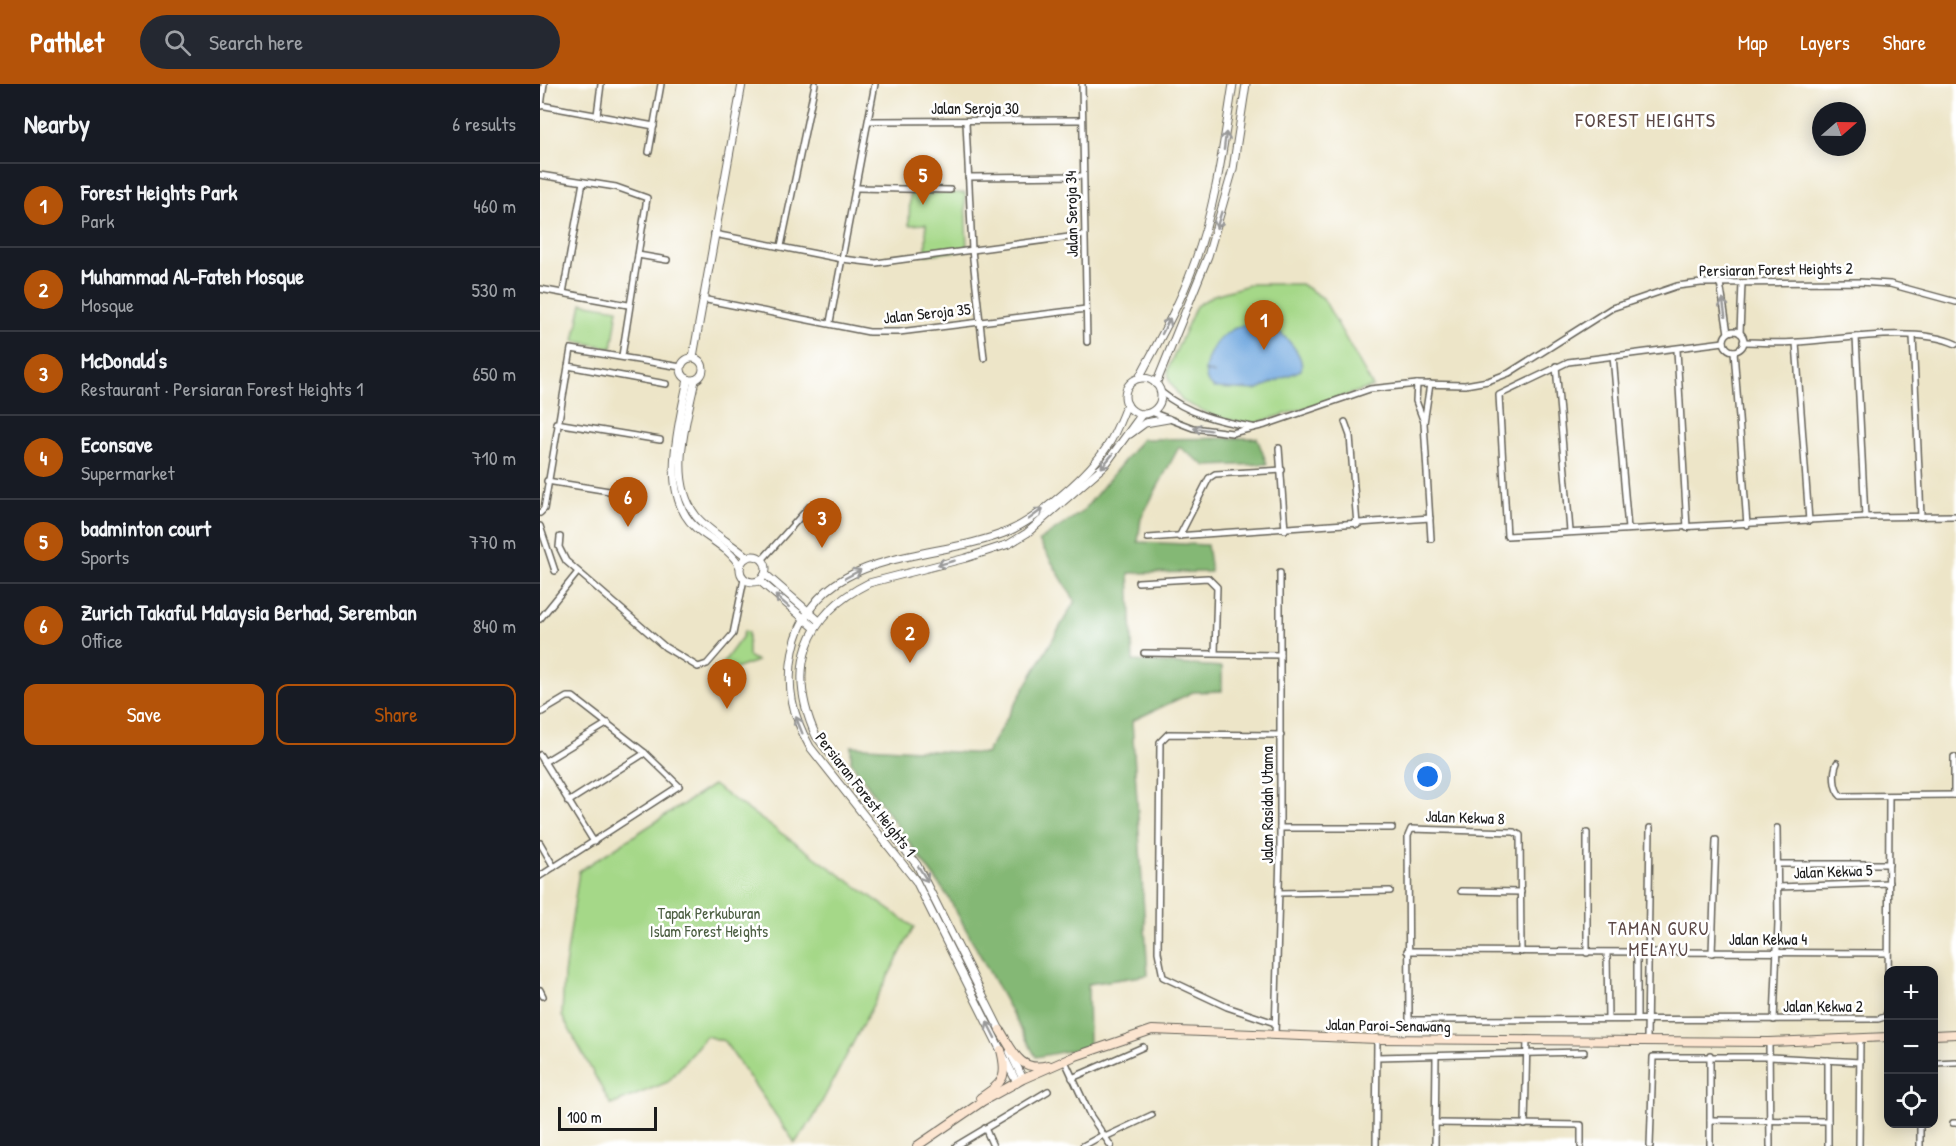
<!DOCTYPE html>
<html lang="en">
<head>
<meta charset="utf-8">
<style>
  body { margin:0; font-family:"Patrick Hand",sans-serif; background:#242831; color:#f1f3f6 }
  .controls { position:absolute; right:18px; bottom:18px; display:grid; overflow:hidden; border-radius:12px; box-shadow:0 3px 15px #0003 }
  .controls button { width:54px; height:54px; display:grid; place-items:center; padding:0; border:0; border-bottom:2px solid #363941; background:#171b24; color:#f1f3f6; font:30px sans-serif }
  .compass { position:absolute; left:1272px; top:18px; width:54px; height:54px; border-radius:50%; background:#171b24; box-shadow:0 3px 15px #0003; rotate:70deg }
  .scale { position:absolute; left:18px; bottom:15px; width:99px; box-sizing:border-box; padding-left:6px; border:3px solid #1c1c1c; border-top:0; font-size:16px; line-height:21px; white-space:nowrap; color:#1c1c1c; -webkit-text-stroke:4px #fff; paint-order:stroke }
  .you { position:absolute; left:888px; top:693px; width:21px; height:21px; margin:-15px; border:4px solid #fff; border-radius:50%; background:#1a73e8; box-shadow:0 0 0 9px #1a73e833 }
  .badge { display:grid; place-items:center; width:39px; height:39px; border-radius:50%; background:#b45309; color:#fff; font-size:20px; font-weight:700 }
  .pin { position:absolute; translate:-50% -50px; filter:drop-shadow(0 2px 3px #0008) }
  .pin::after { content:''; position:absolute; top:32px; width:21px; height:18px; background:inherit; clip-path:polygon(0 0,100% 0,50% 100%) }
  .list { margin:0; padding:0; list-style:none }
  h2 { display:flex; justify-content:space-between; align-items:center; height:78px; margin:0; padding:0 24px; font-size:26px }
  h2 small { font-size:20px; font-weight:400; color:#9ea1a6 }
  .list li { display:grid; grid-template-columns:39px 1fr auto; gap:18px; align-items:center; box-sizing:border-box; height:84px; padding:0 24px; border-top:2px solid #363941 }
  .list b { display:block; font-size:22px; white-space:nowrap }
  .list p { margin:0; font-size:20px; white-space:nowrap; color:#9ea1a6 }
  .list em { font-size:20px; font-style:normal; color:#9ea1a6 }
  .actions { display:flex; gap:12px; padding:18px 24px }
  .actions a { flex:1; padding:14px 0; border:2px solid #b45309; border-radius:12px; text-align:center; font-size:21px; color:#b45309 }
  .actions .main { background:#b45309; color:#fff }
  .icon { flex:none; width:33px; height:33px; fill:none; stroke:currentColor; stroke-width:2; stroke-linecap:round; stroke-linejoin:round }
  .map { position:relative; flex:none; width:1416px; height:1062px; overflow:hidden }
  header { display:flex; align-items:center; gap:36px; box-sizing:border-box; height:84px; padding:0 30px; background:#b45309; color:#fff }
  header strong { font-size:28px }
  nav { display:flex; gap:33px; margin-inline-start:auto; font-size:21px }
  .search { width:420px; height:54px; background:#242831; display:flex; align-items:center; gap:15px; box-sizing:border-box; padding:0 21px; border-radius:33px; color:#9ea1a6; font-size:22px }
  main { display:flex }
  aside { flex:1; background:#171b24 }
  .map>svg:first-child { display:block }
  .green { fill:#a5d888; stroke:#607a52; stroke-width:1.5 }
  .forest { fill:#84b874; stroke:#506a48; stroke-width:1.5 }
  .water { fill:#70a7df; stroke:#46627e; stroke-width:1.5 }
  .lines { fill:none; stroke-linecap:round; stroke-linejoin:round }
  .minor-casing { stroke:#656258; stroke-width:8 }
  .tertiary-casing { stroke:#656258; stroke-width:9 }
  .secondary-casing { stroke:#656258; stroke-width:10 }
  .minor { stroke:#fff; stroke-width:5 }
  .tertiary { stroke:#fff; stroke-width:7 }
  .secondary { stroke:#fce5d0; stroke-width:8 }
  .oneway { stroke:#999 }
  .labels { text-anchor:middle; stroke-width:5; stroke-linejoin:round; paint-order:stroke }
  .street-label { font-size:16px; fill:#1c1c1c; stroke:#fff }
  .park-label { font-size:16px; fill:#4c5e42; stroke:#fff }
  .neighbourhood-label { font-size:18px; letter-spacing:1.5px; fill:#5c4845; stroke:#fff }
  .quarter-label { font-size:20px; letter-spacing:1.5px; fill:#5c4845; stroke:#fff }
</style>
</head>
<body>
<header>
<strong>Pathlet</strong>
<div class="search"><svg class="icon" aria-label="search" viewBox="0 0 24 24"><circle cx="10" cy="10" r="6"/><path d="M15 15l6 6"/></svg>Search here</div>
<nav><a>Map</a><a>Layers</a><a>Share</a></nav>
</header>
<main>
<aside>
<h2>Nearby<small>6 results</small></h2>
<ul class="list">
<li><span class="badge">1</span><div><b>Forest Heights Park</b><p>Park</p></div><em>460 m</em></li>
<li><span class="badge">2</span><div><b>Muhammad Al-Fateh Mosque</b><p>Mosque</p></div><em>530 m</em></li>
<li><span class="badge">3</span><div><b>McDonald's</b><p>Restaurant · Persiaran Forest Heights 1</p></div><em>650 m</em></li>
<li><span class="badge">4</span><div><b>Econsave</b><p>Supermarket</p></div><em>710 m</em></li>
<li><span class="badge">5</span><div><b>badminton court</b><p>Sports</p></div><em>770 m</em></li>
<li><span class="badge">6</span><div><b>Zurich Takaful Malaysia Berhad, Seremban</b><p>Office</p></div><em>840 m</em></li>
</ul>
<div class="actions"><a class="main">Save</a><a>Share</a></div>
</aside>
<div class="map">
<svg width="1416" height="1062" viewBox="0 0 1416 1062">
  <rect width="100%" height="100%" fill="#fff"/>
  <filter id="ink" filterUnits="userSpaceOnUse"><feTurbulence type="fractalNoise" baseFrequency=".0167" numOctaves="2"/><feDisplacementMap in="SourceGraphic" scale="12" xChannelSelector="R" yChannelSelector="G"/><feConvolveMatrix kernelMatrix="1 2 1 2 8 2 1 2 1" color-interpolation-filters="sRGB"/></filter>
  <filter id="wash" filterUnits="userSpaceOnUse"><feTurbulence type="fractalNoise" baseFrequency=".008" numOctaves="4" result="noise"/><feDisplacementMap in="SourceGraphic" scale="24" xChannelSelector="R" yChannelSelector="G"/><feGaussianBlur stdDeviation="1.35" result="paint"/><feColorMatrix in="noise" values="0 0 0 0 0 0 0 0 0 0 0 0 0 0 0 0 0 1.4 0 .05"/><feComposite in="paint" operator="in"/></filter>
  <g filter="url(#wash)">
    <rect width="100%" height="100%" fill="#ede5c8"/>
    <g class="green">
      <path d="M370,109H425L427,166L386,171V140L369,141Z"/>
      <path d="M712,200H761L783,214L833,303L713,340L678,334L642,317L629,296L628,285L656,222L674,211Z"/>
      <path d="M42,219L78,225L72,264L34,257Z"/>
      <path d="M204,547L208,548V572L217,577L187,588L179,584L203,552Z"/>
      <path d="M173,701L374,843L274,1033L255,1059L184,957L166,952L128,998L71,1021L22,932L24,890L39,787Z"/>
    </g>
    <path class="forest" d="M717,354L727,380L666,382L639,363L601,434L598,458L667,461L671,488L589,489L593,577L682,583V607L653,608L592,637L608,891L548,900L549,963L496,973L407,811L311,678V662L446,670L535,517L499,457L543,427L602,355Z"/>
    <path class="water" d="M720,237C735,240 766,269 761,286L716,306L674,304L667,297L665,287L675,290L665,286C670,255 690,241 720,237Z"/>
  </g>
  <g filter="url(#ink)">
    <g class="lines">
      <g class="minor-casing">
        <g id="minor">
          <path d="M542,0L547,258"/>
          <path d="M0,21L114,42"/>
          <path d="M1,22L4,0"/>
          <path d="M57,31L61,0"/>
          <path d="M329,37L542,36"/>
          <path d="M426,38L432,166L444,274"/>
          <path d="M109,68L121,0"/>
          <path d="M0,91L76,103L107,114L82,272"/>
          <path d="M428,93L543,92"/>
          <path d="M317,104L410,106"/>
          <path d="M174,150L302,175L336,179L544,151"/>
          <path d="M241,162L275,0"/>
          <path d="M98,171L127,176"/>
          <path d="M1180,199L1188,249"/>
          <path d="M0,205L88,221"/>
          <path d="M23,209L43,98"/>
          <path d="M162,215L329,248H359L546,225"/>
          <path d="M290,238L335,0"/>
          <circle cx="1194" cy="257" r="10"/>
          <path d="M1200,249L1202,199"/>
          <path d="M1373,252L1381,433"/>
          <path d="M1316,253L1325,433"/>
          <path d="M1184,258L1028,278L959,311L967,452L1325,433L1416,432"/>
          <path d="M1203,258C1222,258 1241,260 1259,258C1302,255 1379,242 1416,260"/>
          <path d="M1256,259L1269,437"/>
          <path d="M1137,266L1147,444"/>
          <path d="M1194,267L1207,441"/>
          <path d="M1073,272L1088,445"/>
          <path d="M28,282L126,300"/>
          <path d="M1016,282L1030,447"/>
          <path d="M877,300L876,317L884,338"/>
          <path d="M890,300L884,339L891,455"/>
          <path d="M621,308C648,330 678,337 712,343"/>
          <path d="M611,328L653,344L692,349L725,341L830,305L877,300L925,301L948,297L969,289L1072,224L1137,202L1161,199L1319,198L1350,200L1416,218"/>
          <path d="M805,338L810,352L817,441"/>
          <path d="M16,339L120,356"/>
          <path d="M739,364L745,446"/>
          <path d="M7,397L100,412"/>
          <path d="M0,429L4,425L31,265L141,283"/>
          <path d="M0,442L15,487"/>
          <path d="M20,453L19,463L26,477L125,563L158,583L167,580L193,550L204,495"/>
          <path d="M639,453L669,394L675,390L742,386"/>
          <path d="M608,454L890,434"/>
          <path d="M222,476L270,422"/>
          <path d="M598,498L668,494L677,503L675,569"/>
          <path d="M0,535L38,488"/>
          <path d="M604,569L740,571"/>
          <path d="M0,629L27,613H33L105,669L139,702L0,792"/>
          <path d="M0,671L54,758"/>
          <path d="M4,678L68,639"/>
          <path d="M1297,679C1293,687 1293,705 1301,712L1416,711"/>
          <path d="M1414,711V673"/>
          <path d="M28,718L105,669"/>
          <path d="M740,744H852"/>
          <path d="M1047,749V869"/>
          <path d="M0,759L14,783"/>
          <path d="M1237,780H1349"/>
          <path d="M1238,803L1349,799"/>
          <path d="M921,807L981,808"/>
          <path d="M739,809L850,807"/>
          <path d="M867,867L1348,869"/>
          <path d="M981,868L980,751L974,748L871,745L868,752L869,936L1338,935L1345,933L1348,926L1349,712"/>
          <path d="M1067,869L1068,935"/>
          <path d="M1172,869L1176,756"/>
          <path d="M0,906L3,912"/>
          <path d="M1097,935V869"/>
          <path d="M1234,936L1238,839L1237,744"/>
          <path d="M735,939L687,923L623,893L618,868L620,658L628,650L741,651"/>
          <path d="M735,952L740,767V489"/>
          <path d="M1107,956L1110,744"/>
          <path d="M1229,958L1230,1062"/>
          <path d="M837,973L1044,968"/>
          <path d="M525,977L550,1031L571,1062"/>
          <path d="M1394,979L1416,978"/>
          <path d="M532,994L603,963"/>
          <path d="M1170,1036L1288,1037"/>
          <path d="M895,1039L1041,1041V1062"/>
          <path d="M1413,1039H1416"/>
          <path d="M985,1041L987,955"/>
          <path d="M445,1044L453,1062"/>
          <path d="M565,1053L612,1031"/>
          <path d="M416,1062L508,1007"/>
          <path d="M543,1062L563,1051"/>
          <path d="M836,1062L837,955"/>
          <path d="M895,1062L896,972"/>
          <path d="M1110,1062L1113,973H1230L1320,978"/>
          <path d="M1170,1062V971"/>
          <path d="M1288,1062V976"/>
          <path d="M1319,1062L1320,955"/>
          <path d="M1380,1062V1040"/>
        </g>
      </g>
      <g class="tertiary-casing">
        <g id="tertiary">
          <path d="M153,273L202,0"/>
          <circle cx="152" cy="285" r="11"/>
          <circle cx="603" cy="312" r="18"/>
          <path d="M599,294C618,258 639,222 653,183C676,123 683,63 693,0"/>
          <path d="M148,295C140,337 118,409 155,443C170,456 191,465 200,483"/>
          <path d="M155,296C147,336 127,395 156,432C169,448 191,459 207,473"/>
          <path d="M616,300L668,172L693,85L706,0"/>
          <path d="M590,350L605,339L628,335"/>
          <circle cx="213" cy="485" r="13"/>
          <path d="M225,490L279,537"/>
          <path d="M220,497L275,544"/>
          <path d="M462,950L377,781L276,652C246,586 264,531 329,499L426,474L469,460L487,449L565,381L602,330"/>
          <path d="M470,968L483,995"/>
          <path d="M477,999L376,797L270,663C252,631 246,602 253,567C274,461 394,479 469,447C500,433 550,390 568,361C576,349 581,334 587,320"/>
        </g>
      </g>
      <g class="secondary-casing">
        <g id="secondary">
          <path d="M460,946C473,967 480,989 508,981"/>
          <path d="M1394,951L1416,950"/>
          <path d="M440,1014C463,998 468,995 461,966"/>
          <path d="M377,1062L443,1017L483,995L533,973L612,946L837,955L1229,958L1348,953"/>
        </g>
      </g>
      <use href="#minor" class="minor"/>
      <use href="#tertiary" class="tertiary"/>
      <use href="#secondary" class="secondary"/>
    </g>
    <defs><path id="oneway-shaft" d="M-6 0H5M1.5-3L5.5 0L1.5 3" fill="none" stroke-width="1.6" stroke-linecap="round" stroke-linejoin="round" transform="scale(1.5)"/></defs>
    <g class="oneway">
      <use href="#oneway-shaft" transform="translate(685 57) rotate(-83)"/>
      <use href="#oneway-shaft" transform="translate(679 136) rotate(107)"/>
      <use href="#oneway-shaft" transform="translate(1184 224) rotate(-98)"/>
      <use href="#oneway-shaft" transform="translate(626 242) rotate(-63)"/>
      <use href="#oneway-shaft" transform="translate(662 345) rotate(-171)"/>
      <use href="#oneway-shaft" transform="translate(567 377) rotate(130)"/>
      <use href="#oneway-shaft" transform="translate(496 430) rotate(-37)"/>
      <use href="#oneway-shaft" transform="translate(406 479) rotate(165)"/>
      <use href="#oneway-shaft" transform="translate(313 490) rotate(-28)"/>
      <use href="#oneway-shaft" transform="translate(242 517) rotate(-139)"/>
      <use href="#oneway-shaft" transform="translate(259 641) rotate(-112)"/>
      <use href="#oneway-shaft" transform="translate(383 790) rotate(58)"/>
      <use href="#oneway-shaft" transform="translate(451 946) rotate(-117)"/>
    </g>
  </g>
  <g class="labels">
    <g class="street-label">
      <text x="435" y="30">Jalan Seroja 30</text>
      <text transform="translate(531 130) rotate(-91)" y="6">Jalan Seroja 34</text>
      <text transform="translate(1236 185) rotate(-1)" y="6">Persiaran Forest Heights 2</text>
      <text transform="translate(387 229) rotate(-6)" y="6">Jalan Seroja 35</text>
      <text transform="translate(326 710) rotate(52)" y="6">Persiaran Forest Heights 1</text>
      <text transform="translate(727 721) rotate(-90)" y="6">Jalan Rasidah Utama</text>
      <text transform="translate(925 733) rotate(2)" y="6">Jalan Kekwa 8</text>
      <text transform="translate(1293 787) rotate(-2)" y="6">Jalan Kekwa 5</text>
      <text x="1228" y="861">Jalan Kekwa 4</text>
      <text x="1283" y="928">Jalan Kekwa 2</text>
      <text transform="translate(848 941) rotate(1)" y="6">Jalan Paroi-Senawang</text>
    </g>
    <g class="park-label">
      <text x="169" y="835">Tapak Perkuburan<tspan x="169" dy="18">Islam Forest Heights</tspan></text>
    </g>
    <g class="neighbourhood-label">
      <text x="1119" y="851">TAMAN GURU<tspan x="1119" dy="21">MELAYU</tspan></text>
    </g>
    <g class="quarter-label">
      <text x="1106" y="43">FOREST HEIGHTS</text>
    </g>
  </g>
</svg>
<div class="controls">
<button>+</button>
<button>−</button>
<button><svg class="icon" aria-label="locate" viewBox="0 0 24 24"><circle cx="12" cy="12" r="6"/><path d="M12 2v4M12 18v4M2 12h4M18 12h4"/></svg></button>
</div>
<svg class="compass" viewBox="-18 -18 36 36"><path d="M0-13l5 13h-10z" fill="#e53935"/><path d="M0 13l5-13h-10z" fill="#9ea1a6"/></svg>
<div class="scale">100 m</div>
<div class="you"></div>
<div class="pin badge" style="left:724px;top:266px">1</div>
<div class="pin badge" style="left:370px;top:579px">2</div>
<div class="pin badge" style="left:282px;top:464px">3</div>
<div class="pin badge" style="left:187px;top:625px">4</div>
<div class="pin badge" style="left:383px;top:121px">5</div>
<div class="pin badge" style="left:88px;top:443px">6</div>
</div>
</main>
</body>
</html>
